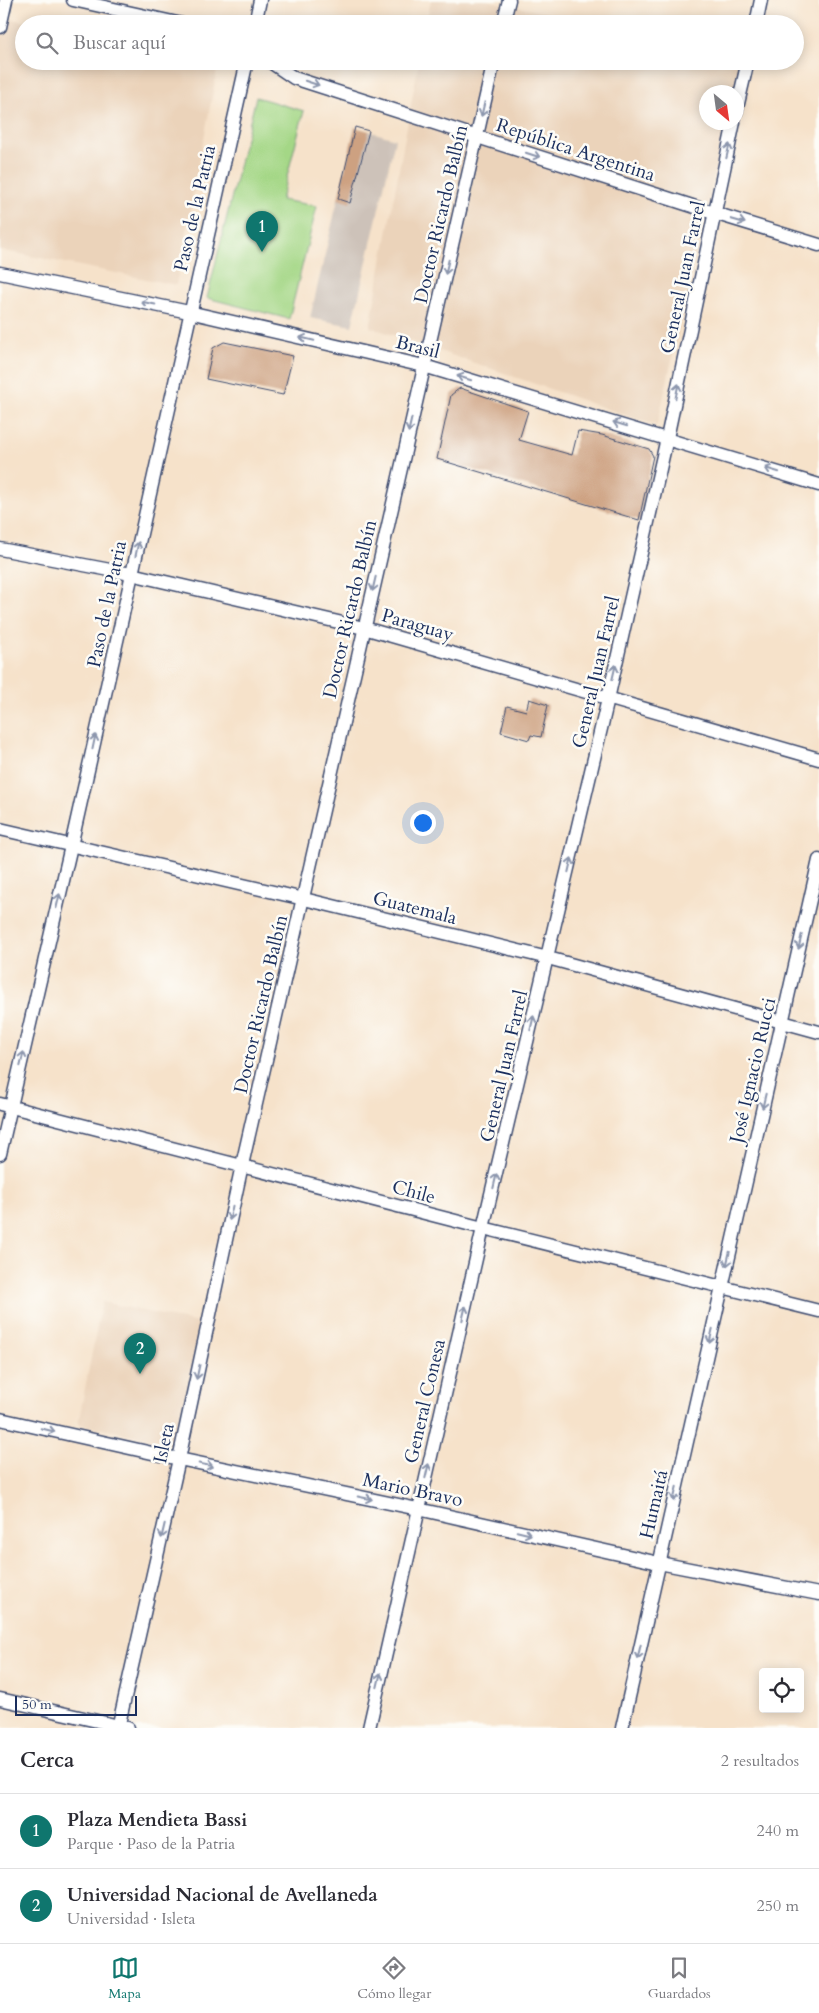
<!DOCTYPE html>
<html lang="es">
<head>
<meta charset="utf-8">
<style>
  body { margin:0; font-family:Cardo,serif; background:#f2f2f3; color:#2b2b33 }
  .controls { position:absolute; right:15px; bottom:15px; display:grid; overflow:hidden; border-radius:5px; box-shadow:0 2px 12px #0003 }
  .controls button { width:45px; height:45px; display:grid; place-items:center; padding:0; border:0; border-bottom:1px solid #e1e1e2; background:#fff; color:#2b2b33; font:25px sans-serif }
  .compass { position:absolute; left:699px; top:85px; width:45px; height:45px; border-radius:50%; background:#fff; box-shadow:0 2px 12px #0003; rotate:151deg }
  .scale { position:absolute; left:15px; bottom:12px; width:122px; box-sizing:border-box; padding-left:5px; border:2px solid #1b2f5e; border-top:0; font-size:14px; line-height:18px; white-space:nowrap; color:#1b2f5e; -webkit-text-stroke:4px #fdfcf7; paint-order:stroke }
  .you { position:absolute; left:422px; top:822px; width:18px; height:18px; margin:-12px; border:4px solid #fff; border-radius:50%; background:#1a73e8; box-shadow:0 0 0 8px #1a73e833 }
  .badge { display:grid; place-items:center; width:32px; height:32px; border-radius:50%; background:#0f766e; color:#fff; font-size:16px; font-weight:700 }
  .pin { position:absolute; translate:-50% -41px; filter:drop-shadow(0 1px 2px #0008) }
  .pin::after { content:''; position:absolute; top:26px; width:18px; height:15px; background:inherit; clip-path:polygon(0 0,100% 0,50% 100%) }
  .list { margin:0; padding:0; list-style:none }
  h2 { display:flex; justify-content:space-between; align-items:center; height:65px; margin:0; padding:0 20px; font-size:21px }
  h2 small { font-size:16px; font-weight:400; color:#7c7c81 }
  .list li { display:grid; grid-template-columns:32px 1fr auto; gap:15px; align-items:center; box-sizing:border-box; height:75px; padding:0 20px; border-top:1px solid #e1e1e2 }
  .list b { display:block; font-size:19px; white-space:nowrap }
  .list p { margin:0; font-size:16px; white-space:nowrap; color:#7c7c81 }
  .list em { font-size:16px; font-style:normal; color:#7c7c81 }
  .icon { flex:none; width:28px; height:28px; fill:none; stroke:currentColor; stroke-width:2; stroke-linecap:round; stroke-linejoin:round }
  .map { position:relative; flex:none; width:819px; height:1728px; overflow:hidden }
  .search { position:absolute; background:#fff; box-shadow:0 2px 12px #0003; left:15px; right:15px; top:15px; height:55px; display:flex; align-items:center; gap:12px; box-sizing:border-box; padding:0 18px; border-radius:28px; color:#7c7c81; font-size:19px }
  .sheet { height:215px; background:#fff }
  nav { display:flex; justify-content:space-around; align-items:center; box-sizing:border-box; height:70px; border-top:1px solid #e1e1e2; background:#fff; font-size:14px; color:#7c7c81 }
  nav a { display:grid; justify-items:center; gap:2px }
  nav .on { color:#0f766e }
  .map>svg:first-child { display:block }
  .built { fill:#ebd3ba }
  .industrial { fill:#cdc2b9 }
  .green { fill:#a4d786; stroke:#608372 }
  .building { fill:#cda181 }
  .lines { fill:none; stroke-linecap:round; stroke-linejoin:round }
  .minor-casing { stroke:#3c4a6e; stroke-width:15 }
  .minor { stroke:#fff; stroke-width:12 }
  .oneway { stroke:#8d97ae }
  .labels { text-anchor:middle; stroke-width:5; stroke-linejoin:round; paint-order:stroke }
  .street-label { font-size:19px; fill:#1b2f5e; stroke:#fdfcf7 }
</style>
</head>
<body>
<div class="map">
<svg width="819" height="1728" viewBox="0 0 819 1728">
  <rect width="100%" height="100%" fill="#fdfcf7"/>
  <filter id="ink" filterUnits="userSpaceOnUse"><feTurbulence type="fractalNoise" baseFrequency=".02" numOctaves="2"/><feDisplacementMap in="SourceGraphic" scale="10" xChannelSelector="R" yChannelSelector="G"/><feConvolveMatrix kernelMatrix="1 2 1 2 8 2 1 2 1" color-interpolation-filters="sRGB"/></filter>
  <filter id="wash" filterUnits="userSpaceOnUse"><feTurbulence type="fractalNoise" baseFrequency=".0096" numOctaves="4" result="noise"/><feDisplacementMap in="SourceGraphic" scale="20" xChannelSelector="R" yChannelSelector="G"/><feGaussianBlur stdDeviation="1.12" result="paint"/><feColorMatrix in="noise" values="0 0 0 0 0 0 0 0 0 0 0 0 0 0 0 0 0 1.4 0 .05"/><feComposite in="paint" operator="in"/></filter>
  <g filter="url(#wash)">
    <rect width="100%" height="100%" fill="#f6e2ca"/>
    <g class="built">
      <path d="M431,0H485L600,24H426Z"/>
      <path d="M0,16L32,24H24V61H180L217,70L176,285L0,250Z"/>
      <path d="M419,61H740L733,92H706V122L726,123L657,426L370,327Z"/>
      <path d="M102,1302L203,1324L177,1444L78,1424Z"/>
    </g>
    <path class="industrial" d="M355,127L395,139L352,326L310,318Z"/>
    <path class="green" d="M256,97L304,111L281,200L317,206L289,319L207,298Z"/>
    <g id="blocks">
      <g class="building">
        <path d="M355,127L369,131L350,203L338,199Z"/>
        <path d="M224,342L293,356L283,395L206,379L213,348Z"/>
        <path d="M460,388L528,411L519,440L572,455L578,431L602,435L649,449L653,456L639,520L437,459L451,395Z"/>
        <path d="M529,699L548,705L541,737L531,735L529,740L501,732L507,706L526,711Z"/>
      </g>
    </g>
  </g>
  <g filter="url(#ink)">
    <use href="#blocks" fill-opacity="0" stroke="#3c4a6e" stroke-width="1"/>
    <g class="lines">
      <g class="minor-casing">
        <g id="minor">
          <path d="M73,0L182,24"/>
          <path d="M255,24L260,0"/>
          <path d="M503,24L509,0"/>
          <path d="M756,24L761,0"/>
          <path d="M0,27L6,0"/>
          <path d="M269,61L294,78L714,213L819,245"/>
          <path d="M736,112L748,61"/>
          <path d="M0,273L189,312L424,366L819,485"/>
          <path d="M0,549L131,574L364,628L819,759"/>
          <path d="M0,829L304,899L548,958L819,1032"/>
          <path d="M0,1104L483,1228L819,1311"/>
          <path d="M0,1154L71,846L247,61"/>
          <path d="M0,1419L179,1459L418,1509L659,1563L819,1594"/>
          <path d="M0,1699L128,1728"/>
          <path d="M118,1728L179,1459L242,1165L494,61"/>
          <path d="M369,1728L483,1228L608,699L667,438L734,122"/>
          <path d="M622,1728L819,860"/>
        </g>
      </g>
      <use href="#minor" class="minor"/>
    </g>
    <defs><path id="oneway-shaft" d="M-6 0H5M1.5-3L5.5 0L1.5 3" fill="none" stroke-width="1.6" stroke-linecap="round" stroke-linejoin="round" transform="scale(1.25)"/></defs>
    <g class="oneway">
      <use href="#oneway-shaft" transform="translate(312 83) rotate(18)"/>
      <use href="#oneway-shaft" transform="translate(483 109) rotate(103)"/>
      <use href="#oneway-shaft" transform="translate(728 151) rotate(-77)"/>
      <use href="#oneway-shaft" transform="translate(533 155) rotate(18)"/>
      <use href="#oneway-shaft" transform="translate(738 221) rotate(16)"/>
      <use href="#oneway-shaft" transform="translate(447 267) rotate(103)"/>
      <use href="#oneway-shaft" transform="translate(148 303) rotate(-168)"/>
      <use href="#oneway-shaft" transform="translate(307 339) rotate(-167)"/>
      <use href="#oneway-shaft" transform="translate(464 378) rotate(-163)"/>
      <use href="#oneway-shaft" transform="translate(677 391) rotate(-78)"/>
      <use href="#oneway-shaft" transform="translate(620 424) rotate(-163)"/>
      <use href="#oneway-shaft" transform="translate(410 425) rotate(103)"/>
      <use href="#oneway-shaft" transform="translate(772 470) rotate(-163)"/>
      <use href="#oneway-shaft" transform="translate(137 549) rotate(-78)"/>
      <use href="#oneway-shaft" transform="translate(374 584) rotate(103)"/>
      <use href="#oneway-shaft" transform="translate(614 672) rotate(-77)"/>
      <use href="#oneway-shaft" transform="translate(94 742) rotate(-78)"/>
      <use href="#oneway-shaft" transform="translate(570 865) rotate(-77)"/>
      <use href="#oneway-shaft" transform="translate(58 901) rotate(-77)"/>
      <use href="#oneway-shaft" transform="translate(800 942) rotate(103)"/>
      <use href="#oneway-shaft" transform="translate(532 1023) rotate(-77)"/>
      <use href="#oneway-shaft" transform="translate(22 1059) rotate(-77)"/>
      <use href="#oneway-shaft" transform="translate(764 1101) rotate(103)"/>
      <use href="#oneway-shaft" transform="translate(495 1181) rotate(-77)"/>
      <use href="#oneway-shaft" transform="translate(231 1213) rotate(102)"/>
      <use href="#oneway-shaft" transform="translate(728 1259) rotate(103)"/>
      <use href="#oneway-shaft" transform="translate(464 1313) rotate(-77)"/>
      <use href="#oneway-shaft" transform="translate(711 1336) rotate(103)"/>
      <use href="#oneway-shaft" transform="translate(198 1372) rotate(102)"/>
      <use href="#oneway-shaft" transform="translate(48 1430) rotate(13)"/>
      <use href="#oneway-shaft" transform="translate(206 1465) rotate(12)"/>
      <use href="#oneway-shaft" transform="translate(427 1471) rotate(-77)"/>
      <use href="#oneway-shaft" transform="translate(675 1494) rotate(103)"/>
      <use href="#oneway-shaft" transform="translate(365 1498) rotate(12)"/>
      <use href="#oneway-shaft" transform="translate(163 1531) rotate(103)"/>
      <use href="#oneway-shaft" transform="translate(524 1533) rotate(13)"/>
      <use href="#oneway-shaft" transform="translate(639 1652) rotate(103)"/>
      <use href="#oneway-shaft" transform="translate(379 1680) rotate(-77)"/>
    </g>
  </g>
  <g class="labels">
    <g class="street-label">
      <text transform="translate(576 149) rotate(18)" y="7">República Argentina</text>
      <text transform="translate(194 208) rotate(-77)" y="7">Paso de la Patria</text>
      <text transform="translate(440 214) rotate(-77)" y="7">Doctor Ricardo Balbín</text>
      <text transform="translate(682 277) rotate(-78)" y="7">General Juan Farrel</text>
      <text transform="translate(418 346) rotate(14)" y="7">Brasil</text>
      <text transform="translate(106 604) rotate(-78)" y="7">Paso de la Patria</text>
      <text transform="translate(349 609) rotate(-77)" y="7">Doctor Ricardo Balbín</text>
      <text transform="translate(418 624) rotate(16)" y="7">Paraguay</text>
      <text transform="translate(595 672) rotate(-77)" y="7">General Juan Farrel</text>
      <text transform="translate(415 907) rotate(14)" y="7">Guatemala</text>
      <text transform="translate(260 1004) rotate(-77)" y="7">Doctor Ricardo Balbín</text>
      <text transform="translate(503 1066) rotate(-77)" y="7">General Juan Farrel</text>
      <text transform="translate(752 1070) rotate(-77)" y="7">José Ignacio Rucci</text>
      <text transform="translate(414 1191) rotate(15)" y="7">Chile</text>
      <text transform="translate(424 1401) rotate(-77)" y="7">General Conesa</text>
      <text transform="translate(163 1443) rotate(-78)" y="7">Isleta</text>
      <text transform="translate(413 1489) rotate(12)" y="7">Mario Bravo</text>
      <text transform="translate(653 1504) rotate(-77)" y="7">Humaitá</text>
    </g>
  </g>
</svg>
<div class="controls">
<button><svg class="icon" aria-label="locate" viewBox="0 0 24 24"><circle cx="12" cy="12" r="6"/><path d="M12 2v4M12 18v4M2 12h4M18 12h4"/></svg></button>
</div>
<svg class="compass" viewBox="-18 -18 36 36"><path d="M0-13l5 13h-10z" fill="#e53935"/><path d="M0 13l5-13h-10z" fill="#7c7c81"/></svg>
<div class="scale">50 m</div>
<div class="you"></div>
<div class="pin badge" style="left:262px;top:252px">1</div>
<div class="pin badge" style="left:140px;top:1374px">2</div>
<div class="search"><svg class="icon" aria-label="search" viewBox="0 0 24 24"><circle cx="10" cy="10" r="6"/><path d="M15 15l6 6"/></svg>Buscar aquí</div>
</div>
<section class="sheet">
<h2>Cerca<small>2 resultados</small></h2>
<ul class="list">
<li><span class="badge">1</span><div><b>Plaza Mendieta Bassi</b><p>Parque · Paso de la Patria</p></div><em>240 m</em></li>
<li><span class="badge">2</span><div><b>Universidad Nacional de Avellaneda</b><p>Universidad · Isleta</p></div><em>250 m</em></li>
</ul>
</section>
<nav>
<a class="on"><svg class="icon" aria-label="map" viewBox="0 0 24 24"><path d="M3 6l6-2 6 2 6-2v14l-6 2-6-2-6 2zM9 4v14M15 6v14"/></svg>Mapa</a>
<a><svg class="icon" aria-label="directions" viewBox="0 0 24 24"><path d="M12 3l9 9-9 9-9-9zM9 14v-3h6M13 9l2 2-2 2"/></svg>Cómo llegar</a>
<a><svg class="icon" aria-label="saved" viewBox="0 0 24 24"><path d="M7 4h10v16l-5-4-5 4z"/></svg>Guardados</a>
</nav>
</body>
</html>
